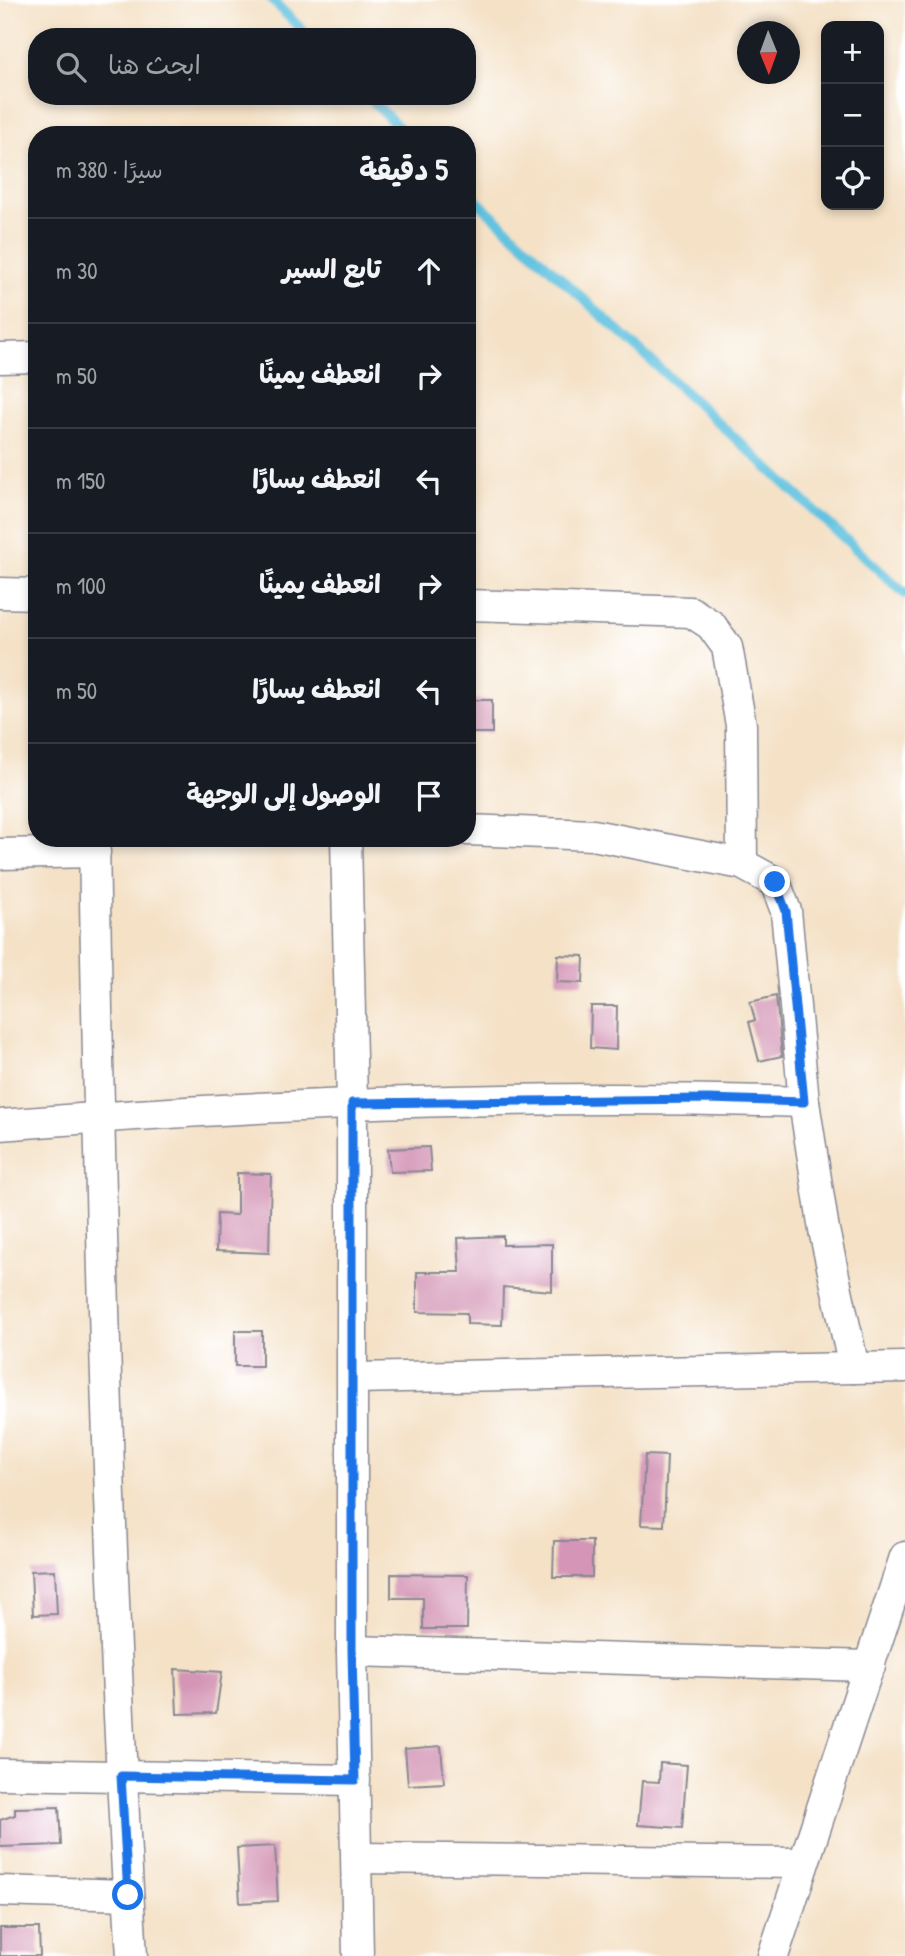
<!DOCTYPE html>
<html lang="ar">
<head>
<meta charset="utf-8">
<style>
  body { margin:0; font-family:"Patrick Hand","Playpen Sans Arabic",sans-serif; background:#20242c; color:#f1f3f6; direction:rtl }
  .controls { position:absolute; right:21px; top:21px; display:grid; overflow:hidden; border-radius:14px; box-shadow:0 4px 10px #0003 }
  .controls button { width:63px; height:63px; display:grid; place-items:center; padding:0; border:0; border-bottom:2px solid #363941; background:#171b24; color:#f1f3f6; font:35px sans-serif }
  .compass { position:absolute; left:737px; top:21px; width:63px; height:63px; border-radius:50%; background:#171b24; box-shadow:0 4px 10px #0003; rotate:179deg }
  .stop { position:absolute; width:21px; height:21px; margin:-16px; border:5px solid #1a73e8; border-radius:50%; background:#fff }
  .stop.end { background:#1a73e8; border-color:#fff; box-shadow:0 2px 7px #0008 }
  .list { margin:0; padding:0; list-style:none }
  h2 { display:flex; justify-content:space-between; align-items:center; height:91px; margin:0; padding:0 28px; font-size:30px }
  h2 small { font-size:23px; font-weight:400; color:#9ea1a6 }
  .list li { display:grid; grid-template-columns:46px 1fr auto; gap:21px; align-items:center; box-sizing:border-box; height:105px; padding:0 28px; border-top:2px solid #363941 }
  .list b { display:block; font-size:26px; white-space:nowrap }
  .list em { font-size:23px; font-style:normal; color:#9ea1a6 }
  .icon { flex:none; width:38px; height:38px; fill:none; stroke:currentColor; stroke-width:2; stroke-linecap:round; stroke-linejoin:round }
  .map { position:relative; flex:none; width:905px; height:1956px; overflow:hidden; direction:ltr }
  .search { position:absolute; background:#171b24; box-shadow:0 4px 10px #0003; left:28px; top:28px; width:448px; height:77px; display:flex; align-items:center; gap:18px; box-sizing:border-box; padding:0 24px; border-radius:28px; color:#9ea1a6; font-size:26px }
  .panel { position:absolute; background:#171b24; box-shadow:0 4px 10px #0003; left:28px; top:126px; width:448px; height:721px; border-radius:28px; direction:rtl }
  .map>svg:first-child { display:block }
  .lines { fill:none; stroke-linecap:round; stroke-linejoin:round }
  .stream { stroke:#62c2e0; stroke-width:10 }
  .building { fill:#d495b6 }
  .street-casing { stroke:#888892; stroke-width:33 }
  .street { stroke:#fff; stroke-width:30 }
  .route { stroke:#1a73e8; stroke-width:9 }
</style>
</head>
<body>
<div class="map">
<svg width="905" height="1956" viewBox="0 0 905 1956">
  <rect width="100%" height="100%" fill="#fff"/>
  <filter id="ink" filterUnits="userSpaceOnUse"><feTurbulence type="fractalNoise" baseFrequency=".0143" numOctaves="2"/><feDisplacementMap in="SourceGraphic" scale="14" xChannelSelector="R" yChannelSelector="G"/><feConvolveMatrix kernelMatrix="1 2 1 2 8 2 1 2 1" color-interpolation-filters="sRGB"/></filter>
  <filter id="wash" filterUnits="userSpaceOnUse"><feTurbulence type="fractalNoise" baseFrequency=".00686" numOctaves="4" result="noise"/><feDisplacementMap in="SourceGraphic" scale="28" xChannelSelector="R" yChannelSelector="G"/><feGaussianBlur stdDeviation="1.57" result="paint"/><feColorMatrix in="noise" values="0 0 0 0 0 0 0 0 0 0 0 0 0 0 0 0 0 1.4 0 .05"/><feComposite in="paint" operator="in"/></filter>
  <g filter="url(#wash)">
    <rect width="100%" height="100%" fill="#f4e1c6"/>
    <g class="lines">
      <g class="stream">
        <path d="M272,0L309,37"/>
        <path d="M368,96L406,135"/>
        <path d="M467,192L905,594"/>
      </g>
    </g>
    <g id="blocks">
      <g class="building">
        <rect x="467" y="700" width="25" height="33"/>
        <path d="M558,955L584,956L583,983L557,982Z"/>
        <path d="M776,996L782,1056L759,1061L749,1022L755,1020L750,1002Z"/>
        <path d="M591,1006H617L616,1050L590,1048Z"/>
        <path d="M429,1147L431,1171L390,1172L388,1149Z"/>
        <path d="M237,1173L271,1174L269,1253L216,1251L217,1214L237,1215Z"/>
        <path d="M503,1236V1245L552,1244V1291L503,1287L502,1325L467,1324V1313L417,1312V1272H460L458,1238Z"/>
        <rect x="235" y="1331" width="27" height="35"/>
        <path d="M645,1455L667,1456L664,1526L641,1525Z"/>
        <path d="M554,1541H592V1577H553Z"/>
        <path d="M55,1570L57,1614L33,1615L31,1571Z"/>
        <path d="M391,1574L468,1575L467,1629H423V1598H391Z"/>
        <path d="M175,1669L222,1672L216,1713L177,1714Z"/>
        <path d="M441,1746L444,1783L408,1785L405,1749Z"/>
        <path d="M660,1763L687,1765L682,1828L638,1825L642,1781L659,1782Z"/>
        <path d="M59,1807L61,1845L0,1847V1820L15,1815V1808Z"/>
        <path d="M275,1846L278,1901L240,1903L237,1848Z"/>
        <path d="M0,1928H39L40,1956H0Z"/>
      </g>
    </g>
  </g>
  <g filter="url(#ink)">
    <use href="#blocks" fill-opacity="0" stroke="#888892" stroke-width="2"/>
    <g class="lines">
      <g class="street-casing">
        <g id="street">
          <path d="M0,358L37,357"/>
          <path d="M0,593L37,594"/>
          <path d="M467,605L691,612L711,625L727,647L741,725L742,864"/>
          <path d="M467,830L593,835L742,864L775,882L786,911L804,1102L824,1230L854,1368"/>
          <path d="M94,838C100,1211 109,1584 132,1956"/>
          <path d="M346,838L352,1103V1651L358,1956"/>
          <path d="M0,854L95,852"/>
          <path d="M0,1125C267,1103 536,1094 804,1102"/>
          <path d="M353,1378L905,1367"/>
          <path d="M352,1651L870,1666"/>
          <path d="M0,1774L355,1780"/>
          <path d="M358,1858L802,1863"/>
          <path d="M0,1891L128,1895"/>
          <path d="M773,1956L905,1557"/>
        </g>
      </g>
      <use href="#street" class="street"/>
    </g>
  </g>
  <g class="lines" filter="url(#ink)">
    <path class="route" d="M128,1895L121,1776L355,1780L352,1651V1103L708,1099L804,1102L786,911L775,882"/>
  </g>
</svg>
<div class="controls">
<button>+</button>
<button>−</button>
<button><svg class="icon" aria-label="locate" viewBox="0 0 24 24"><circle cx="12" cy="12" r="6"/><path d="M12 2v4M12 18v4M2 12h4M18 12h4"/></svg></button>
</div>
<svg class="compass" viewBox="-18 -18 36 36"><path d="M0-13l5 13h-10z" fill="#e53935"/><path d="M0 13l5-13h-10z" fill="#9ea1a6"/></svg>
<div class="stop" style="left:128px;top:1895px"></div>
<div class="stop end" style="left:775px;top:882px"></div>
<div class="search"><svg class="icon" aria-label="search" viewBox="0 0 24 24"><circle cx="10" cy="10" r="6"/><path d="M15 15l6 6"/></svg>ابحث هنا</div>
<section class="panel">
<h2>5 دقيقة<small>سيرًا · 380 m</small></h2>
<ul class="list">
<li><svg class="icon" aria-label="ahead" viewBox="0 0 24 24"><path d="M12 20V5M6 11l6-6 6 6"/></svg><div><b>تابع السير</b></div><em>30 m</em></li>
<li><svg class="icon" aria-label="right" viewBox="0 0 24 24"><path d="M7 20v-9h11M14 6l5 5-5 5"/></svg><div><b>انعطف يمينًا</b></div><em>50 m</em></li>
<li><svg class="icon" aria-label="left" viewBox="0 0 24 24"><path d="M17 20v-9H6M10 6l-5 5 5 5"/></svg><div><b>انعطف يسارًا</b></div><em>150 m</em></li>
<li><svg class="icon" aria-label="right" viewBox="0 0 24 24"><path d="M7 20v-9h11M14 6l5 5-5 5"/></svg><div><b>انعطف يمينًا</b></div><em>100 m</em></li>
<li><svg class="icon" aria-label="left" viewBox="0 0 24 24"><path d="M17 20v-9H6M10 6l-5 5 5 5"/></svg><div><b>انعطف يسارًا</b></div><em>50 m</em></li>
<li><svg class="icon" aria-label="arrive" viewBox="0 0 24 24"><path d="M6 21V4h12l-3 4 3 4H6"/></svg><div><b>الوصول إلى الوجهة</b></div></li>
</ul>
</section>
</div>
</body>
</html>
